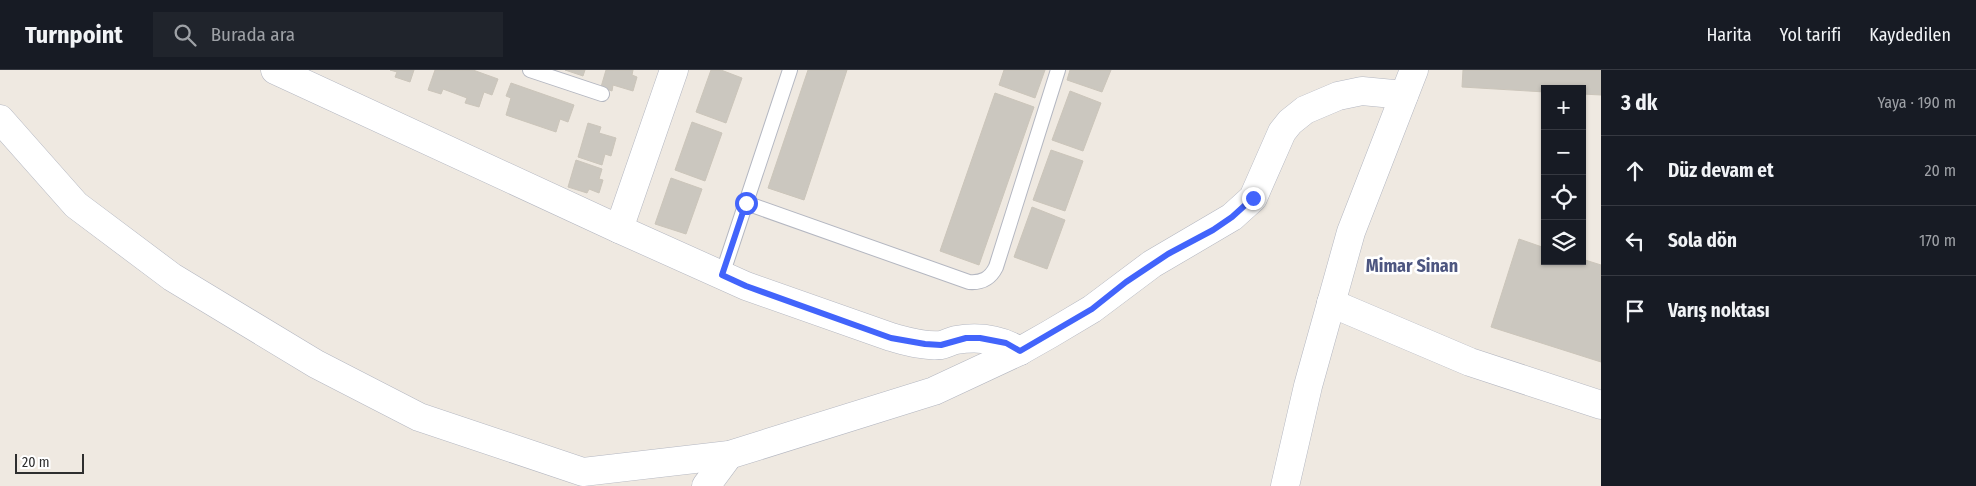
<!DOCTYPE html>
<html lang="tr">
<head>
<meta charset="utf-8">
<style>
  body { margin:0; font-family:"Fira Sans Condensed",sans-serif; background:#20242c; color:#f1f3f6 }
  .controls { position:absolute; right:15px; top:15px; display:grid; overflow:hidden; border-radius:0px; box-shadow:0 1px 4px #0004 }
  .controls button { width:45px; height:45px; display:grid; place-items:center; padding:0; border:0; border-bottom:1px solid #363941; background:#171b24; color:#f1f3f6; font:25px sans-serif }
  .scale { position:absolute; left:15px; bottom:12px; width:69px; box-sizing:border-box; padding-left:5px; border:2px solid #2e2e2e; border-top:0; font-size:14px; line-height:18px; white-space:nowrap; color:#2e2e2e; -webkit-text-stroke:4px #fff; paint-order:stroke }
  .stop { position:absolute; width:15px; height:15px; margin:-11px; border:4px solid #4264fb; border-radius:50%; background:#fff }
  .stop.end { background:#4264fb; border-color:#fff; box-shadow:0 1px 5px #0008 }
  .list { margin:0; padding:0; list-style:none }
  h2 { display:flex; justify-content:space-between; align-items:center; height:65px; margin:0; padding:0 20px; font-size:21px }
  h2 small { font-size:16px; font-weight:400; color:#9ea1a6 }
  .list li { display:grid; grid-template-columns:32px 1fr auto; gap:15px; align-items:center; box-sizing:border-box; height:70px; padding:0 20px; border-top:1px solid #363941 }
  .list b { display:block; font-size:19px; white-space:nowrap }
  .list em { font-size:16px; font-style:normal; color:#9ea1a6 }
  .icon { flex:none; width:28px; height:28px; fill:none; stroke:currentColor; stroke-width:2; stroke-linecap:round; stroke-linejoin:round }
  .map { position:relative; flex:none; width:1601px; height:416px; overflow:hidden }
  header { display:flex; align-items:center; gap:30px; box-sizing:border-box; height:70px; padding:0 25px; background:#171b24; border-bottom:1px solid #363941 }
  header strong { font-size:24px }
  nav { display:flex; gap:28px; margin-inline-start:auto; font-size:18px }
  .search { width:350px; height:45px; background:#20242c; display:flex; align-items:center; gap:12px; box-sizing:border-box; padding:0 18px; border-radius:0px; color:#9ea1a6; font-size:19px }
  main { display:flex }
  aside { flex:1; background:#171b24 }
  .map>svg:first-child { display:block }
  .building { fill:#cbc7bf; stroke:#cbc5ba }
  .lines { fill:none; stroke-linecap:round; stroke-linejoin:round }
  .lane-casing { stroke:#b4b7c1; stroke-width:16 }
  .street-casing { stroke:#b4b7c1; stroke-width:29 }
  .secondary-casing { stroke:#b4b7c1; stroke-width:29 }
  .lane { stroke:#fff; stroke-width:14 }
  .street { stroke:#fff; stroke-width:28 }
  .secondary { stroke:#fff; stroke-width:28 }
  .route { stroke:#4264fb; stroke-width:6 }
  .labels { text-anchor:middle; stroke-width:5; stroke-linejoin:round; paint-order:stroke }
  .district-label { font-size:18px; font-weight:bold; fill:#4d5680; stroke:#fff }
</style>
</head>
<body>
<header>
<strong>Turnpoint</strong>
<div class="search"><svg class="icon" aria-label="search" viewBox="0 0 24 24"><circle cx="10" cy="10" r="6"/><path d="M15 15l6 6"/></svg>Burada ara</div>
<nav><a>Harita</a><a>Yol tarifi</a><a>Kaydedilen</a></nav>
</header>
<main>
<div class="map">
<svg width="1601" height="416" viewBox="0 0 1601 416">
  <rect width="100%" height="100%" fill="#efe9e1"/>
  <g class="building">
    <path d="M390,0H414L410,12L395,7L397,2Z"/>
    <path d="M435,0H473L498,9L492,25L484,22L479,37L465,33L467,28L443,19L441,24L428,20Z"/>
    <path d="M565,0H585L583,6Z"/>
    <path d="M606,0H633L632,5L637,7L633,21L613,15L612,21L601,17Z"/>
    <path d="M711,0H721L742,8L726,53L696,42Z"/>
    <path d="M808,0H847L804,130L768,118Z"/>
    <path d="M1004,0H1045L1035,28L999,15Z"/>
    <path d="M1070,0H1111L1102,22L1067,10Z"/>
    <path d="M1463,0H1601V25L1582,24V19H1545V22L1462,17Z"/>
    <path d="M511,13L574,35L568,52L560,49L556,62L506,45L511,28L506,26Z"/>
    <path d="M1070,21L1101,33L1083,81L1052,70Z"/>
    <path d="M995,23L1034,37L979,195L940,181Z"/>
    <path d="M692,52L722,63L705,111L675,100Z"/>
    <path d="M588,53L601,57L599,63L616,68L611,86L605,84L602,95L578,87Z"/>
    <path d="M1051,80L1083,91L1065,141L1033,130Z"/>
    <path d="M576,90L602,99L599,109L603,110L599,123L589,119L587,123L568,117Z"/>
    <path d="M671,108L702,119L686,164L655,154Z"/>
    <path d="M1032,137L1065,150L1047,199L1014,187Z"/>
    <path d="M1519,169L1545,178V191H1582V189L1601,195V292L1491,257Z"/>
  </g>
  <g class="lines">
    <g class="lane-casing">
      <g id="lane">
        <path d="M530,0L602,24"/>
        <path d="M746,133L969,212C982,213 990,209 996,197L1058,0"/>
        <path d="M722,205L790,0"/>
      </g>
    </g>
    <g class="street-casing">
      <g id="street">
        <path d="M275,0L619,159L746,216L891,267C906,271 925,277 941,275C946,274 951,271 956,270C979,266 1000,269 1020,281"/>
        <path d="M0,49L76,135L172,207L316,294L419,347L583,402L729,385L934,321L1020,281L1050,264L1092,239L1152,194L1232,147L1253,128L1282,62L1290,52L1305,40L1338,26L1362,21L1404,25"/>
        <path d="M619,159L674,0"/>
        <path d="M1331,233L1470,292L1601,335"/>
        <path d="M706,416L729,385"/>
      </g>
    </g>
    <g class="secondary-casing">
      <path id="secondary" d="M1285,416L1308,316L1351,162L1414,0"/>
    </g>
    <use href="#lane" class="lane"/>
    <use href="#street" class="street"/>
    <use href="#secondary" class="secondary"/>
  </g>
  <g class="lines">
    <path class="route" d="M746,133L722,205L746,216L891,268L925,274L941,275L966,268H980L1006,273L1020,281L1092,239L1126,212L1168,184L1213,160L1232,147L1253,128"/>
  </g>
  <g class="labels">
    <g class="district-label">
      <text x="1412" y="202">Mimar Sinan</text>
    </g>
  </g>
</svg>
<div class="controls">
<button>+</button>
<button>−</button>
<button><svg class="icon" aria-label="locate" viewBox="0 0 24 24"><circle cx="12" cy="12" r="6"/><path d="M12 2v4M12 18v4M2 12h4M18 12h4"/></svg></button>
<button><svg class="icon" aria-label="layers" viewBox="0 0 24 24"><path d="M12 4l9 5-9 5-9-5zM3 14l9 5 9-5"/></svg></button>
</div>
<div class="scale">20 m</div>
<div class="stop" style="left:746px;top:133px"></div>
<div class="stop end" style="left:1253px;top:128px"></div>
</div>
<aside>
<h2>3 dk<small>Yaya · 190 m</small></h2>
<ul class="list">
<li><svg class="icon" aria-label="ahead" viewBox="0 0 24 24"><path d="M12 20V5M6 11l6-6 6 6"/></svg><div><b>Düz devam et</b></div><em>20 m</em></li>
<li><svg class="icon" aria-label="left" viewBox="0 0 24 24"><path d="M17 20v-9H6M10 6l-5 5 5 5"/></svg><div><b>Sola dön</b></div><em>170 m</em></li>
<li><svg class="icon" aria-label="arrive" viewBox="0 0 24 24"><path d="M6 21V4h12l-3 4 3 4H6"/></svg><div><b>Varış noktası</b></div></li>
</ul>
</aside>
</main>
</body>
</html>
